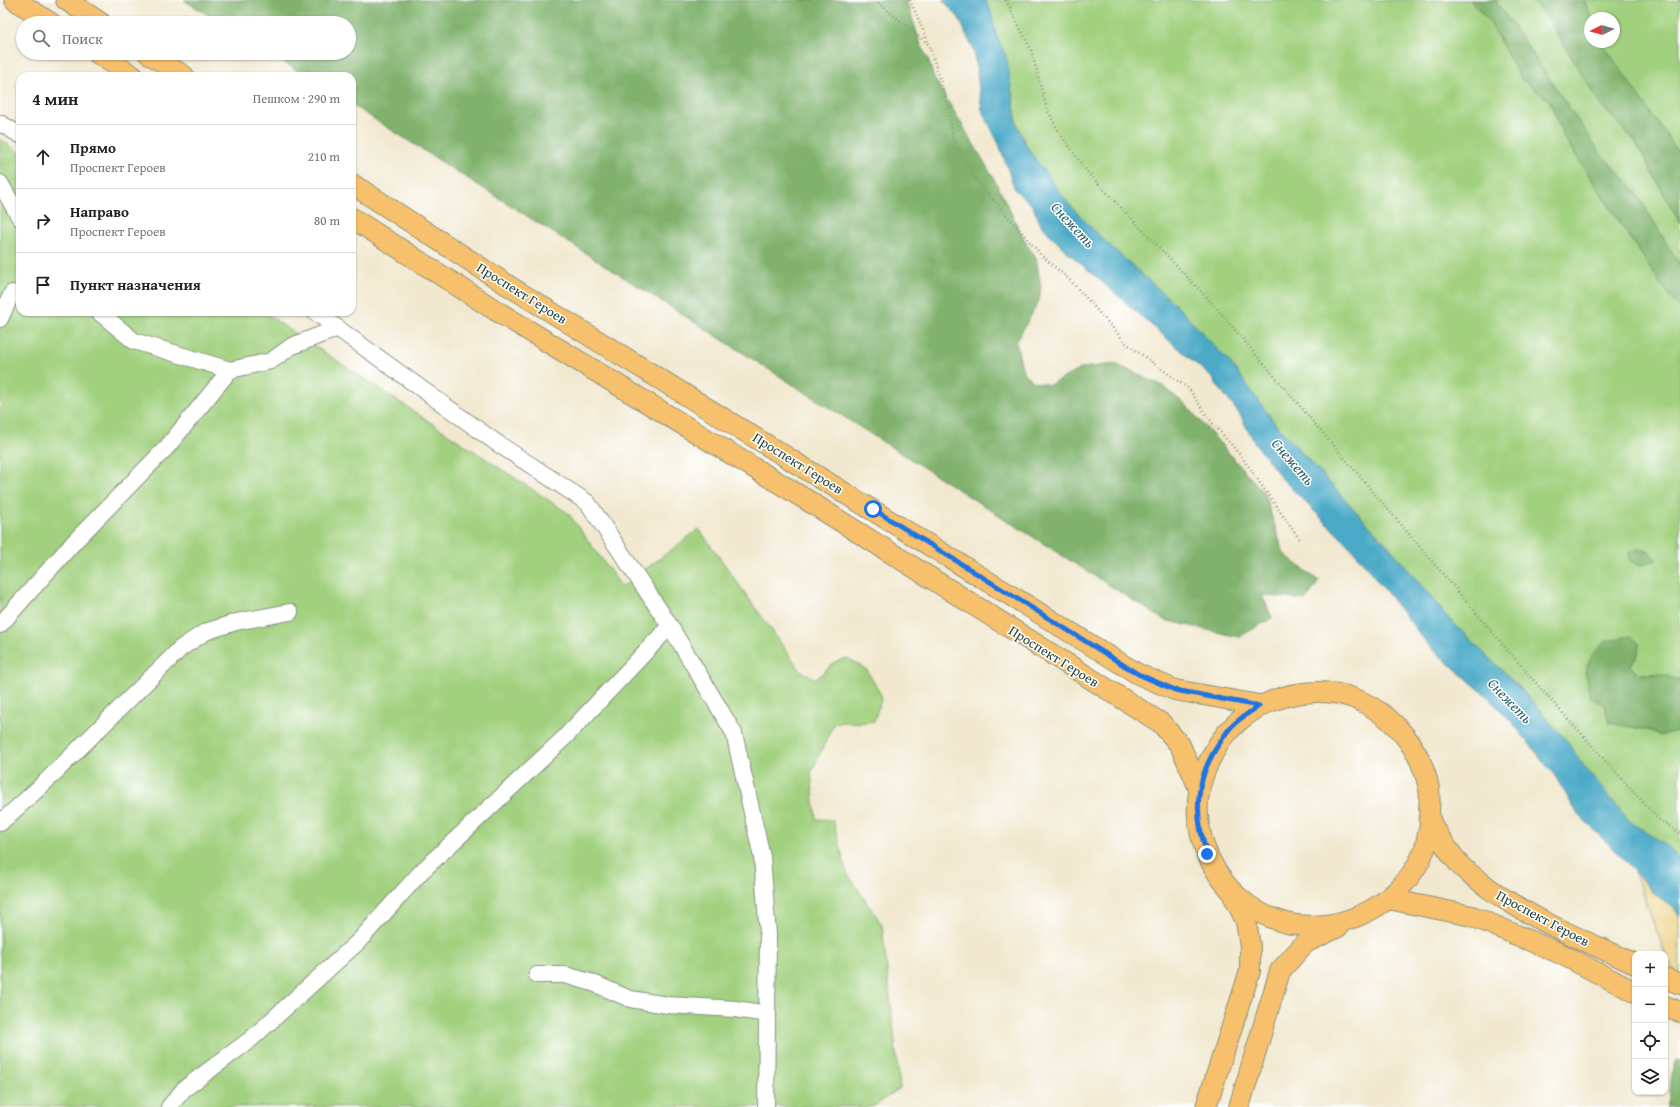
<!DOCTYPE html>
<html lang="ru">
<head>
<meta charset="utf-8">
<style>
  body { margin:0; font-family:"Gentium Book Plus",serif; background:#f6f6f6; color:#202124 }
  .controls { position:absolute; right:12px; bottom:12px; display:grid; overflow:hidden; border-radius:8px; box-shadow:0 1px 3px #0004 }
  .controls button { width:36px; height:36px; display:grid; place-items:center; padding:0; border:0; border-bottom:1px solid #e0e0e0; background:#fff; color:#202124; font:20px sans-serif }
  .compass { position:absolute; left:1584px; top:12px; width:36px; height:36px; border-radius:50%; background:#fff; box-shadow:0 1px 3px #0004; rotate:264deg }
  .stop { position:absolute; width:12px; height:12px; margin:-9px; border:3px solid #1a73e8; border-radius:50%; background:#fff }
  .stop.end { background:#1a73e8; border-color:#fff; box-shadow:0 1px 4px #0008 }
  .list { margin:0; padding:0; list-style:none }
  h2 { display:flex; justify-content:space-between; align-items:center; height:52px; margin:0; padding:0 16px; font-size:17px }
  h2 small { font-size:13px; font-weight:400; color:#757577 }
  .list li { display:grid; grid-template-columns:26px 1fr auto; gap:12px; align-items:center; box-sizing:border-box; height:64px; padding:0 16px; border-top:1px solid #e0e0e0 }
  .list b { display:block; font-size:15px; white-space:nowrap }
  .list p { margin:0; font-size:13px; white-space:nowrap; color:#757577 }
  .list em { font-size:13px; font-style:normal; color:#757577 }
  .icon { flex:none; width:22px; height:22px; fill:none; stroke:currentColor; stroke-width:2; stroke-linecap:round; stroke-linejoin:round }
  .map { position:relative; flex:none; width:1680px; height:1107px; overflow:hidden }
  .search { position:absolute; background:#fff; box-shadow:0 1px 3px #0004; left:16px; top:16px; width:340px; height:44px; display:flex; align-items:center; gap:10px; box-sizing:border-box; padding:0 14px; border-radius:22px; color:#757577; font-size:15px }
  .panel { position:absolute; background:#fff; box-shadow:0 1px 3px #0004; left:16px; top:72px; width:340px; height:244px; border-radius:12px }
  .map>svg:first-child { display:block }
  .green { fill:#a1d07e; stroke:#608659 }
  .forest { fill:#80b26d; stroke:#507850 }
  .sand { fill:#eeda9e; stroke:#868c69 }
  .water { fill:#48a9c7; stroke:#34737e }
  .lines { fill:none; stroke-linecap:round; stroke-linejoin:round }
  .minor-casing { stroke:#889282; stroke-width:18 }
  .major-casing { stroke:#889282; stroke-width:22 }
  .path { stroke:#889282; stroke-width:2.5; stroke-dasharray:1 3; stroke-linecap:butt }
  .minor { stroke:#fff; stroke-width:16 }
  .major { stroke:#f7c06c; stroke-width:20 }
  .route { stroke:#1a73e8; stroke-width:5 }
  .labels { text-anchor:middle; stroke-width:3; stroke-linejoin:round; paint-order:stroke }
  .street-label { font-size:14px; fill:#1f3d34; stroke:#fff }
  .water-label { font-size:15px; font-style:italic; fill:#2d6367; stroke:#fff }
</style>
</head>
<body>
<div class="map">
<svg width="1680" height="1107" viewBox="0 0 1680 1107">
  <rect width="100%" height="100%" fill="#fff"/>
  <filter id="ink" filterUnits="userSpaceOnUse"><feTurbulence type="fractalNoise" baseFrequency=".025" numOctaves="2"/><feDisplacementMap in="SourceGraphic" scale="8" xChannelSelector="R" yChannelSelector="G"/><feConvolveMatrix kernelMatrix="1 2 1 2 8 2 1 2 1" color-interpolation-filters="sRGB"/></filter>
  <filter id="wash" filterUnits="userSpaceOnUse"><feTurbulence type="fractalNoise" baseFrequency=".012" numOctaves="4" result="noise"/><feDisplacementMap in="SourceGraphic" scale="16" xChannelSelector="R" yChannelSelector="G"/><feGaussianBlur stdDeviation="0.9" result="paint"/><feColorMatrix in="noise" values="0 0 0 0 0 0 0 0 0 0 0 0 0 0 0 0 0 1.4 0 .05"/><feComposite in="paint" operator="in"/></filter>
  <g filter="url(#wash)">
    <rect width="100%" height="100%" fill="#f1e8cf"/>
    <g class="green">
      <path d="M985,0H1470L1489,21L1521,79L1550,101L1563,136L1661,284L1680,309V680L1658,674H1639L1630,666L1638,654L1639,643L1605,705L1609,723L1648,730L1659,736L1680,730V859L1663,843L1630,822L1583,765L1565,739L1520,688L1449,619L1391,549L1277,426L1233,366L1175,304L1097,234L1067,202L1028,149L1017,125L1006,56L997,38L991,12Z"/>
      <path d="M1495,0H1531L1546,15L1599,103L1635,141L1680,223V266L1634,189L1601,154Z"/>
      <path d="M1584,0H1680V155L1606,50L1603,42H1614V18H1592Z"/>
      <path d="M0,139L20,153V312H263L568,513L622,587L699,529L800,670L816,679L835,662L847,658L867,670L882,697L874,721C860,724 848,721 834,723L811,773L816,819L833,820L847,873L882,925L900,1088L873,1107H0Z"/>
    </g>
    <g class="forest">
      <path d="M184,0H906L922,48L929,61L933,76L993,177L1027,245L1036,257L1041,287L1039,301L1016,342L1023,372L1034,382L1050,385L1082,368L1116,364L1163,386L1188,407L1264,493L1284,554L1319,581L1306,600L1262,595L1272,618L1239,637L1164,620L352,105V76H306L269,53H349V23H221Z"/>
      <path d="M1470,0H1495L1601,154L1634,189L1680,266V309L1661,284L1563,136L1550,101L1521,79L1489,21Z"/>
      <path d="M1531,0H1584L1592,18H1590V42H1603L1607,50L1680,155V223L1635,141L1599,103L1546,15Z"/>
      <path d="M1637,549L1649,551L1656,560L1640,566L1629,560V553Z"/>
      <path d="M1630,636L1639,643L1638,654L1630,666L1639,674H1658L1680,680V730L1659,736L1648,730L1609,723L1605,705L1590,697L1585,671L1592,655L1606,641Z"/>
      <path d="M1680,1061V1107H1667C1671,1092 1670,1077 1675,1062Z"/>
    </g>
    <path class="sand" d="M1634,870L1651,891L1674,908L1680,917V978L1667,959Z"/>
    <path class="water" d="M943,0H985L991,12L997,38L1006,56L1017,125L1028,149L1067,202L1097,234L1175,304L1233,366L1277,426L1391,549L1449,619L1520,688L1565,739L1583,765L1630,822L1663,843L1680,859V917L1674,908L1651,891L1634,870L1577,813L1555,776L1512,722L1489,698L1430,647L1354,551L1283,480L1255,443L1240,415L1210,376L1064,249L1041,225L1032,205L1015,190L999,144L982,110L974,52L959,18Z"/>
  </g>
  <g filter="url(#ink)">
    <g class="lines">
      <g class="minor-casing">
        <g id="minor">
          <path d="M0,123L20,135"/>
          <path d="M0,183L20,218"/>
          <path d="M99,312L134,341L230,370L271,361L292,346L338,328"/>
          <path d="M315,312L494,441L588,503L670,626L734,733L762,857L768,935L766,1107"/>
          <path d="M0,319L12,293"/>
          <path d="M0,625L74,542L167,447L230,370"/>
          <path d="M0,823L40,787L181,648L205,632L236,622L290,612"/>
          <path d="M537,975H565L593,983L630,999L668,1005L735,1009L768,1014"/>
          <path d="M169,1107L184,1089L251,1039L358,942L422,871L564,738L670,626"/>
        </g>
      </g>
      <g class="major-casing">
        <g id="major">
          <path d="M15,0L51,23"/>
          <path d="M66,0L101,23"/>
          <path d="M97,53L133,76"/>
          <path d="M148,53L184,76"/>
          <path d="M352,184L509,286L1138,674L1175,690L1259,705"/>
          <path d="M352,218L495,310L810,502L1161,723L1180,745L1199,788"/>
          <path d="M1431,822C1428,831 1427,842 1424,851C1415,874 1397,894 1376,907C1351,922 1321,929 1291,924C1226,911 1182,839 1203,776C1212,751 1224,732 1245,716C1275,694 1317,685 1353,698C1392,713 1421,747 1429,789C1431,799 1427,813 1431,823C1436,833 1452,855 1459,864C1464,870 1472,875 1478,880C1524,917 1582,939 1635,964"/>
          <path d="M1388,899L1472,916L1561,954L1635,992"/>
          <path d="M1665,978L1680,984"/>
          <path d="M1665,1006L1680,1012"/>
          <path d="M1206,1107L1250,971V946L1246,921L1233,895"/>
          <path d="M1239,1107L1280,971L1305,943L1338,927"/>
        </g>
      </g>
      <g class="path">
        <path d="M875,0L929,45L950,112L952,136L976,180L1042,256L1071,281L1127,344L1189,389L1209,419L1241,456L1300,540"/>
        <path d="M910,0L929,44"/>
        <path d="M1006,0L1031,50L1047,109L1058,130L1088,173L1212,303L1541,689L1659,820L1680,833"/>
        <path d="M1679,0L1680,2"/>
        <path d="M1669,1107V1105"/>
      </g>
      <use href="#minor" class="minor"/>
      <use href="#major" class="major"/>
    </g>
  </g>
  <g class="lines" filter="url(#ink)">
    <path class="route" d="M873,509L1138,674L1175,690L1259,706C1250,712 1240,718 1232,726C1228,730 1224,736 1221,741C1195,777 1193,813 1207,854"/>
  </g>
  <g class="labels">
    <g class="street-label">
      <text transform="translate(522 293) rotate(32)" y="5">Проспект Героев</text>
      <text transform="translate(798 463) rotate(32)" y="5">Проспект Героев</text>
      <text transform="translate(1054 656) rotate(32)" y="5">Проспект Героев</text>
      <text transform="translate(1543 918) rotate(28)" y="5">Проспект Героев</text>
    </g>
    <g class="water-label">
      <text transform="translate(1073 225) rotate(47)" y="5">Снежеть</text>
      <text transform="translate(1293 462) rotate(49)" y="5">Снежеть</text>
      <text transform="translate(1510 701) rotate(46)" y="5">Снежеть</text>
    </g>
  </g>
</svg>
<div class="controls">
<button>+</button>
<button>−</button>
<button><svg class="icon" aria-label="locate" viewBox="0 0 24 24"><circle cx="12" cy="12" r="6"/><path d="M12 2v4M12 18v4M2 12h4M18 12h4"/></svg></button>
<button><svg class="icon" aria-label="layers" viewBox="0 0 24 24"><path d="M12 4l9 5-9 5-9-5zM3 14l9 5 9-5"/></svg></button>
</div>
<svg class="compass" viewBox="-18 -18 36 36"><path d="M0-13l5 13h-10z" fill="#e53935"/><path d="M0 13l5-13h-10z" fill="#757577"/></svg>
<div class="stop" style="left:873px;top:509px"></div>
<div class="stop end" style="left:1207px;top:854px"></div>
<div class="search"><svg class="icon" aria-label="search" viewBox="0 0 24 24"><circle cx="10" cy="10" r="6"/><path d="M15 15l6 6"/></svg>Поиск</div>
<section class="panel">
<h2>4 мин<small>Пешком · 290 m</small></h2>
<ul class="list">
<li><svg class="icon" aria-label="ahead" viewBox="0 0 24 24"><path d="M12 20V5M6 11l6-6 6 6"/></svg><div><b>Прямо</b><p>Проспект Героев</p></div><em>210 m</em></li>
<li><svg class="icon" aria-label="right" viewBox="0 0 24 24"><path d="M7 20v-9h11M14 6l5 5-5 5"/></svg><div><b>Направо</b><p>Проспект Героев</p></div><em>80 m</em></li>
<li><svg class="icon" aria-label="arrive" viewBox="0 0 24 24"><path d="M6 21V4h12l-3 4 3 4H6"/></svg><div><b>Пункт назначения</b></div></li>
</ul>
</section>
</div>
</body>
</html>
